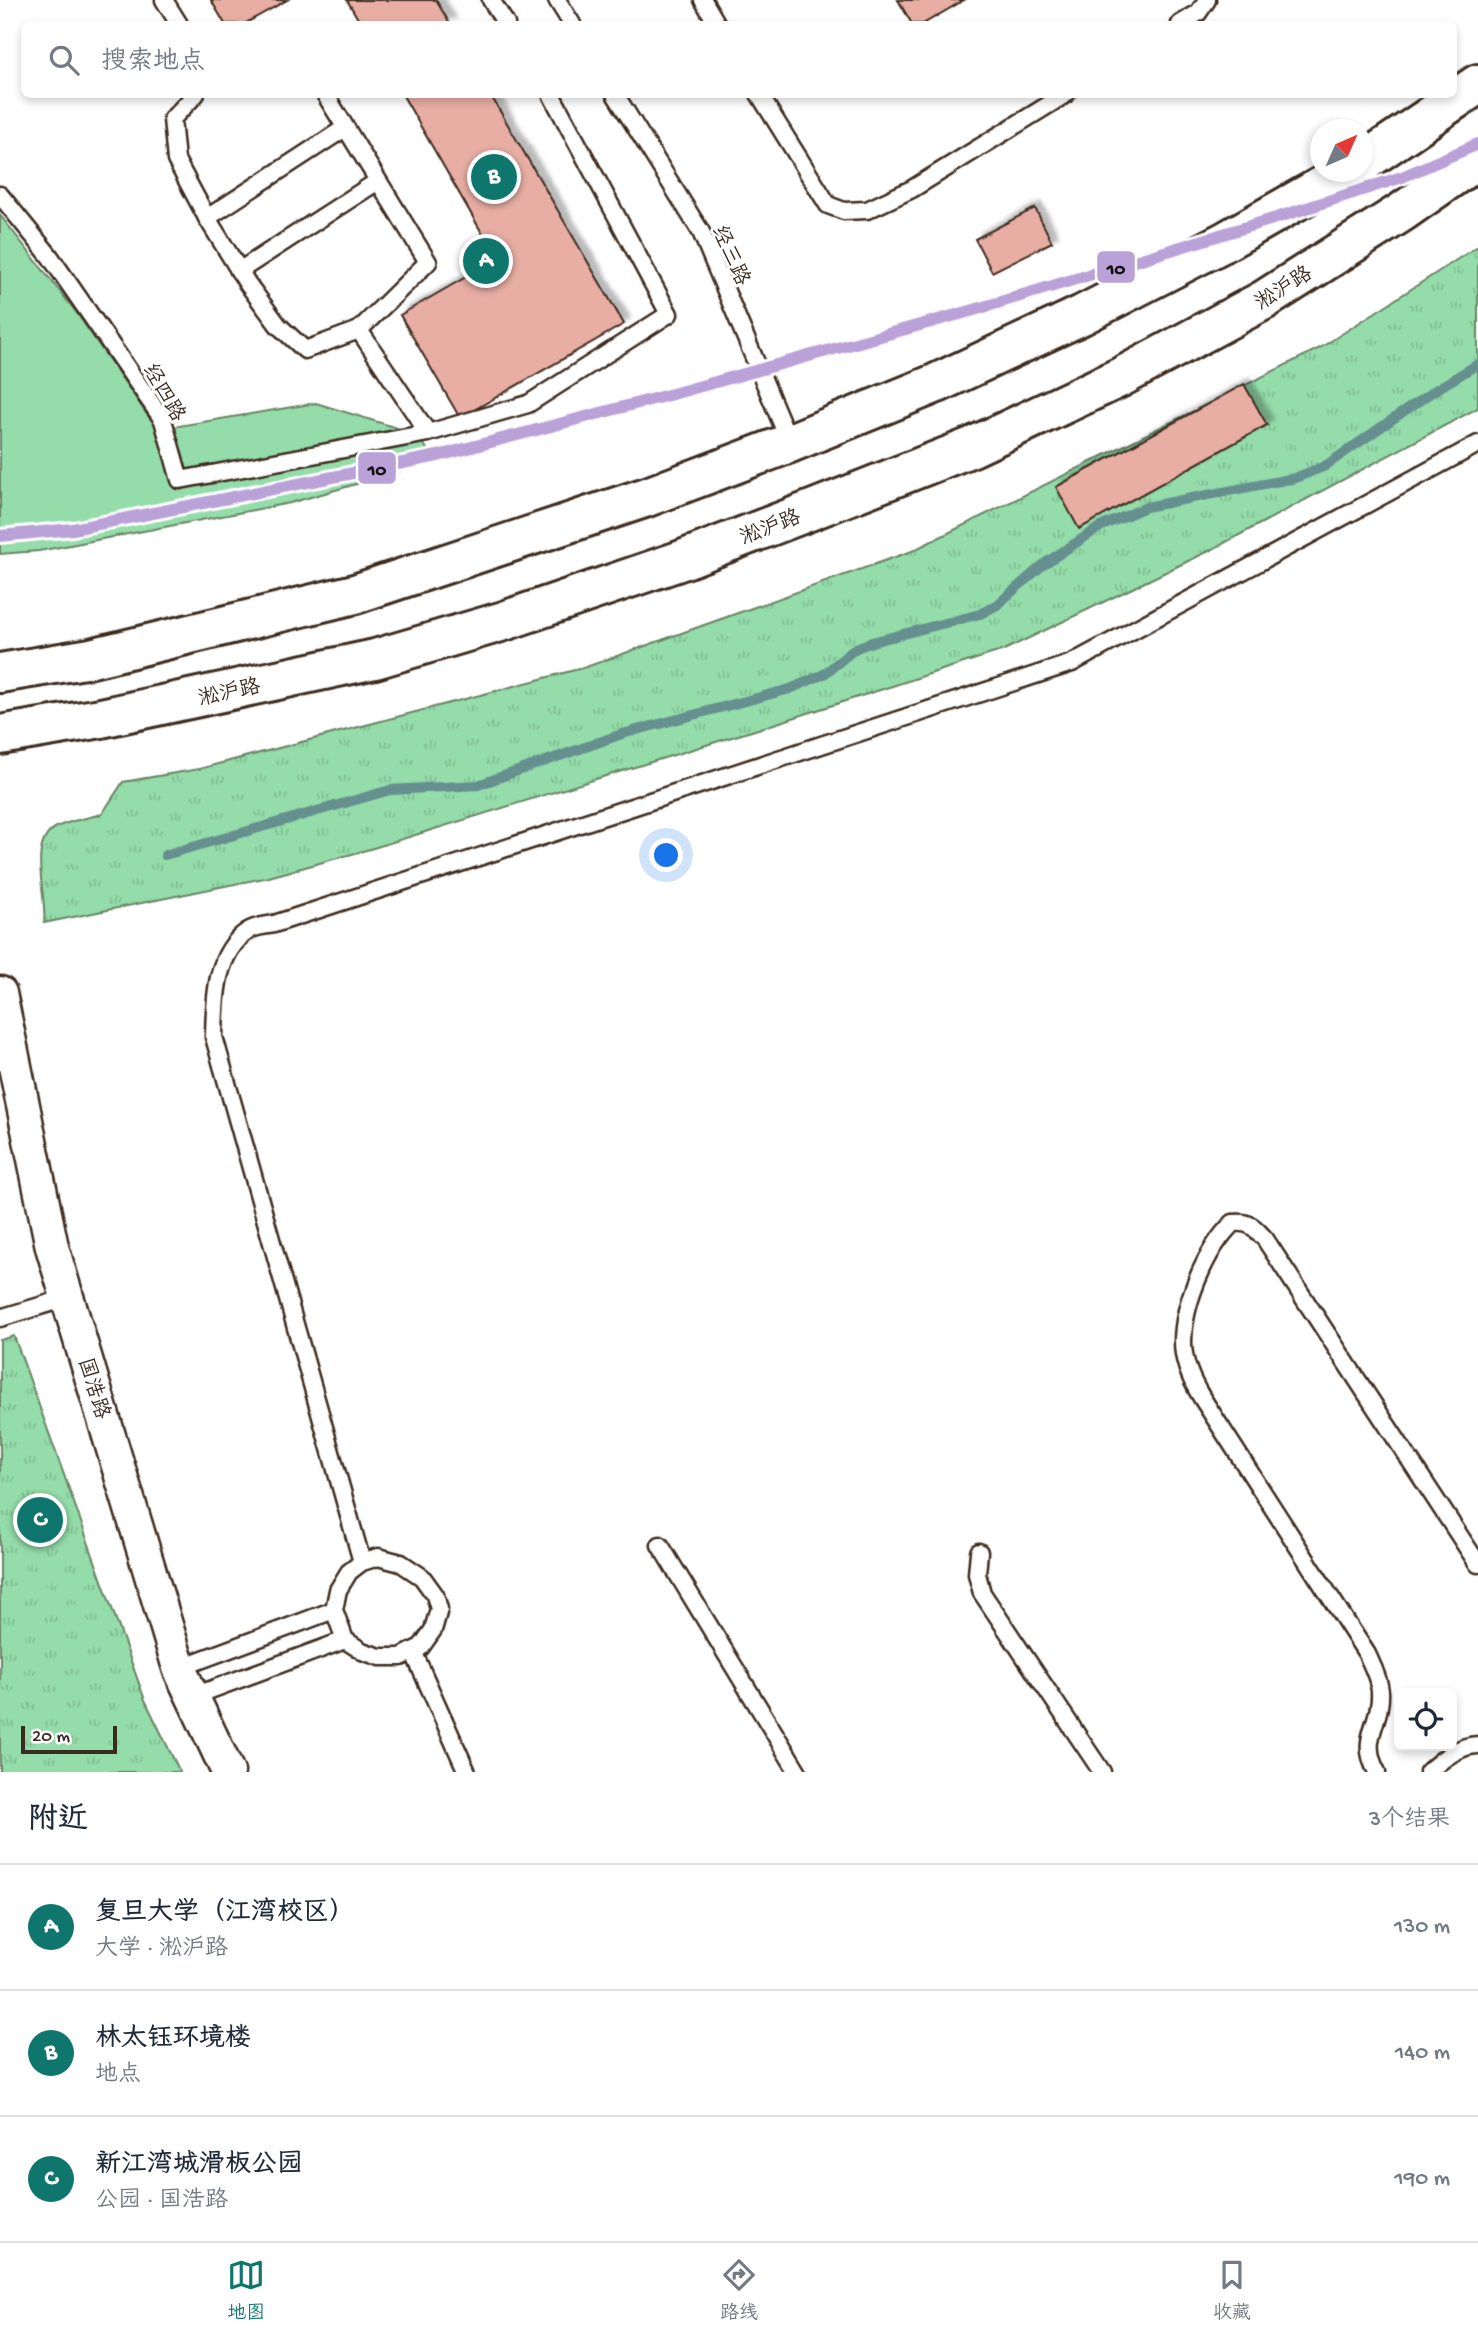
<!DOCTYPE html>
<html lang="zh">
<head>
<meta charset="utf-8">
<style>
  body { margin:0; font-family:"Gochi Hand","LXGW WenKai TC",sans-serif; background:#f2f2f3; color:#1f2937 }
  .controls { position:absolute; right:21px; bottom:21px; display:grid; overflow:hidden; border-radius:10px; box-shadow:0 4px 10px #0003 }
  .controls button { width:63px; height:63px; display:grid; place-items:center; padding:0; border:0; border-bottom:2px solid #e0e1e3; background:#fff; color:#1f2937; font:35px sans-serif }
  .compass { position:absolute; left:1310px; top:119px; width:63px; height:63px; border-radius:50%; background:#fff; box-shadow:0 4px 10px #0003; rotate:45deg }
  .scale { position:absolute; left:21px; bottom:18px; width:96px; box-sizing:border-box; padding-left:7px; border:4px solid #3b2a1e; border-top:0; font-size:19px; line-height:24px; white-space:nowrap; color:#3b2a1e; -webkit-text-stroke:5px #fff; paint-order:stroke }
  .you { position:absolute; left:667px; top:856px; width:24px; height:24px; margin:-18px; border:5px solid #fff; border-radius:50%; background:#1a73e8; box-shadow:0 0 0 10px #1a73e833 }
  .badge { display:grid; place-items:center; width:46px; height:46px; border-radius:50%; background:#0f766e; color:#fff; font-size:23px; font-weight:700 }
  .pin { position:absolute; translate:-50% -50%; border:4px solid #fff; box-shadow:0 2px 7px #0006 }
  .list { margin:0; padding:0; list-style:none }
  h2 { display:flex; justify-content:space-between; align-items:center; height:91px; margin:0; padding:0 28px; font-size:30px }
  h2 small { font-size:23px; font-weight:400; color:#747a83 }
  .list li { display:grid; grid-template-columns:46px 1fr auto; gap:21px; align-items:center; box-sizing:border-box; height:126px; padding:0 28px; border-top:2px solid #e0e1e3 }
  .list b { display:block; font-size:26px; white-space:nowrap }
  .list p { margin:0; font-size:23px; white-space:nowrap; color:#747a83 }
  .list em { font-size:23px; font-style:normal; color:#747a83 }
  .icon { flex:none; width:38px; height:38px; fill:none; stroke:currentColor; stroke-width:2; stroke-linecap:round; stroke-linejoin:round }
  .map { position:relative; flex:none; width:1478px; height:1772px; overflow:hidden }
  .search { position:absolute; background:#fff; box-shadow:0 4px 10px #0003; left:21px; right:21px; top:21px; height:77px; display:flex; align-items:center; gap:18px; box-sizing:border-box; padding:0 24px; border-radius:10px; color:#747a83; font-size:26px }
  .sheet { height:469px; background:#fff }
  nav { display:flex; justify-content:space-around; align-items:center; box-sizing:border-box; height:98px; border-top:2px solid #e0e1e3; background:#fff; font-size:19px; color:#747a83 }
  nav a { display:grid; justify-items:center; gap:4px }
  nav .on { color:#0f766e }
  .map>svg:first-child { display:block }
  .grass { fill:#94dcaa; stroke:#688364; stroke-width:2 }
  .park { fill:url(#park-tufts); stroke:#688364; stroke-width:2 }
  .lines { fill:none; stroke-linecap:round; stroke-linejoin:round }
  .stream { stroke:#668f8f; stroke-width:10 }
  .building { fill:#e8aea4; stroke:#3b2a1e; stroke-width:2; filter:url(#shadow) }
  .lane-casing { stroke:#3b2a1e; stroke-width:21 }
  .street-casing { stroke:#3b2a1e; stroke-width:37 }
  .secondary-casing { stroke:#3b2a1e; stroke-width:44 }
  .lane { stroke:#fff; stroke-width:16 }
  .street { stroke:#fff; stroke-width:32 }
  .secondary { stroke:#fff; stroke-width:38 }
  .metro-1-casing { stroke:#fff; stroke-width:18 }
  .metro-1 { stroke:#baa1d8; stroke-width:12 }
  .labels { text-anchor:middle; stroke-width:6; stroke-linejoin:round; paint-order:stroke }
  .street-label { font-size:21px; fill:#3b2a1e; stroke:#fff }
  .line-badge { stroke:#fff; stroke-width:2.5 }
  .pale-badge-label { font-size:19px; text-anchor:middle; font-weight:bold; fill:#111 }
</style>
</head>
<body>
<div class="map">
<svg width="1478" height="1772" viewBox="0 0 1478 1772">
  <defs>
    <pattern id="park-tufts" width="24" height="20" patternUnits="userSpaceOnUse" patternTransform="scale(1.75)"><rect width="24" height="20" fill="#94dcaa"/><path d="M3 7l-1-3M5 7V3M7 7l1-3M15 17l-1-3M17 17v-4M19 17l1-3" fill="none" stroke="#80bd92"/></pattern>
    <filter id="shadow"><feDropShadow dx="6" dy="-6" stdDeviation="2" flood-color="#0004"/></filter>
  </defs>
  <rect width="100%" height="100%" fill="#fff"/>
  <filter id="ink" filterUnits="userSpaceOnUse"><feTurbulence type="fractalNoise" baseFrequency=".0143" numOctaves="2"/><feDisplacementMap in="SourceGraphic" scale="14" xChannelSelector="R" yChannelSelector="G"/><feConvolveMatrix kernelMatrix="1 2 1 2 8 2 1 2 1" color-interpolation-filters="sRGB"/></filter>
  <g filter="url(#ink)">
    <path class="grass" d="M0,215L76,312L149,417L161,429L316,403L420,435L433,462L290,503L39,551L0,554Z"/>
    <g class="park">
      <path d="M1478,246V408L1209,551L1004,650L774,724L370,849L269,877L44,923C48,896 25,840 59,826C72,820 88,818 102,814L123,782L199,769L586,667L912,551L1320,348Z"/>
      <path d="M14,1336L145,1700L180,1772H0V1340Z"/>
    </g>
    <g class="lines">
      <path class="stream" d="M165,855L390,790L478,785L622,734L790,689L824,674L856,648L872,642L980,614L997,605L1044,564L1100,527L1146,507L1295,478L1325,466L1432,392L1478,364"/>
    </g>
    <g class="building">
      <path d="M211,0H287L244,24H225Z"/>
      <path d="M347,0H436L450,24H361Z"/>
      <path d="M898,0H964L923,24H912Z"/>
      <path d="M402,94H490L624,324L460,418L400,315L497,259Z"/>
      <path d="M1035,208L1052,242L992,272L975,239Z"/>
      <path d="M1244,384L1267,425L1079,529L1056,487Z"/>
    </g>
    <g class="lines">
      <g class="lane-casing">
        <g id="lane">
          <path d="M164,0L179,24"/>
          <path d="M491,0L506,24"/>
          <path d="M557,0L572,24"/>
          <path d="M703,0L717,24"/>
          <path d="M1180,24L1198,13L1207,0"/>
          <path d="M196,94L172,119L176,160L207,218"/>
          <path d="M325,94L428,262L359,330L428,433L528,404L669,314L551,94"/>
          <path d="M615,94L701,232L790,443"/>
          <path d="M759,94L828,205L844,211L867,210L912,189L1066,94"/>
          <path d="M345,128L207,218L247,283L278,325L305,350L359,330"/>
          <path d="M0,195L49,255L163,420L180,480L428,433"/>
          <path d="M239,271L378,181"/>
          <path d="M0,1318L67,1298"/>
          <path d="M660,1545L798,1772"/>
          <path d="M979,1552L977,1574L982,1593L1102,1772"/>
          <path d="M378,1557L401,1563L422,1577L435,1595L439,1609L433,1630L421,1647L401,1657H380L362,1651L345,1640L334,1610L338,1590L349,1572L362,1562Z"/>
          <path d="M362,1562L214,1037C215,1001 214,954 248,931C255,926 266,926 274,924L1072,663L1478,444"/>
          <path d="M413,1651L467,1772"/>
          <path d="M179,1668L334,1610"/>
          <path d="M194,1696L345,1640"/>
          <path d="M1377,1772C1358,1737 1382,1725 1380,1691C1379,1678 1372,1665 1367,1654L1202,1398C1192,1382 1183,1362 1183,1342C1183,1304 1206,1249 1233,1223C1250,1221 1254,1227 1265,1239L1478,1564"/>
          <path d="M1428,1772C1441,1760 1459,1745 1478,1745"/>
        </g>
      </g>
      <g class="street-casing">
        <path id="street" d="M0,993L52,1247L179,1668L228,1772"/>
      </g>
      <g class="secondary-casing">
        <g id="secondary">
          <path d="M1362,163L1478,84"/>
          <path d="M0,673L91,658L355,594L647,497L790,443L937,383L1082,315L1224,242L1347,172"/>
          <path d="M0,735L101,718L375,659L504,621L682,560L817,508L972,447L1121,377L1264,300L1402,212L1478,159"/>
        </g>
      </g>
      <use href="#lane" class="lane"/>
      <use href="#street" class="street"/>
      <use href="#secondary" class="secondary"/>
      <g class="metro-1-casing">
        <path id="metro-1" d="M0,536L73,529L438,456L676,393L974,310L1276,218L1402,177L1478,144"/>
      </g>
      <use href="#metro-1" class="metro-1"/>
    </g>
  </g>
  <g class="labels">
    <g class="street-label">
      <text transform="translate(732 255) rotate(66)" y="7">经三路</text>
      <text transform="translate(1283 287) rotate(-32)" y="7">淞沪路</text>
      <text transform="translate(165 392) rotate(60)" y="7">经四路</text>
      <text transform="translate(770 526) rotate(-21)" y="7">淞沪路</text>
      <text transform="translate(229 691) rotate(-12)" y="7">淞沪路</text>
      <text transform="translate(95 1388) rotate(73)" y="7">国浩路</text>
    </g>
  </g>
  <g class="line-badge">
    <rect x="1096" y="250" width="40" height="34" rx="7" fill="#baa1d8"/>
    <rect x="357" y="451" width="40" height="34" rx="7" fill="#baa1d8"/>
  </g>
  <g class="pale-badge-label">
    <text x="1116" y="274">10</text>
    <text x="377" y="475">10</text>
  </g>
</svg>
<div class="controls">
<button><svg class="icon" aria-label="locate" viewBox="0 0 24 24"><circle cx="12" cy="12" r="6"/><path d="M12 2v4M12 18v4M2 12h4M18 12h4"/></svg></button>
</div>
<svg class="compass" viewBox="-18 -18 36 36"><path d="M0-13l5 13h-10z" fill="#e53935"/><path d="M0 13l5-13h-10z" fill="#747a83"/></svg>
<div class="scale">20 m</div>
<div class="you"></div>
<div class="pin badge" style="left:486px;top:261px">A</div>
<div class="pin badge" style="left:494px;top:177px">B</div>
<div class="pin badge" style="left:40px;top:1520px">C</div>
<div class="search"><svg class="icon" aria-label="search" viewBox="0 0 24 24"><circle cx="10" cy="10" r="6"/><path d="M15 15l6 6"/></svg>搜索地点</div>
</div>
<section class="sheet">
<h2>附近<small>3个结果</small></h2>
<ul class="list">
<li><span class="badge">A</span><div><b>复旦大学（江湾校区）</b><p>大学 · 淞沪路</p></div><em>130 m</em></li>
<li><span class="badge">B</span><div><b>林太钰环境楼</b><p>地点</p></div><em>140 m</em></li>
<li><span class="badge">C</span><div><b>新江湾城滑板公园</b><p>公园 · 国浩路</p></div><em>190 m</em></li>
</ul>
</section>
<nav>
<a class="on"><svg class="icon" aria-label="map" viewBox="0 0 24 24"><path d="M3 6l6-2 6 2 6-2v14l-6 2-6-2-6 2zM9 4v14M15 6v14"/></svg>地图</a>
<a><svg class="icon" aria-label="directions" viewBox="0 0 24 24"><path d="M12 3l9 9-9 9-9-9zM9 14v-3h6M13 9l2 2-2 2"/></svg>路线</a>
<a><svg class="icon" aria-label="saved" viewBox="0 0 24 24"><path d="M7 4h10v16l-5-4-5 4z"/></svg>收藏</a>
</nav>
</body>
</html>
